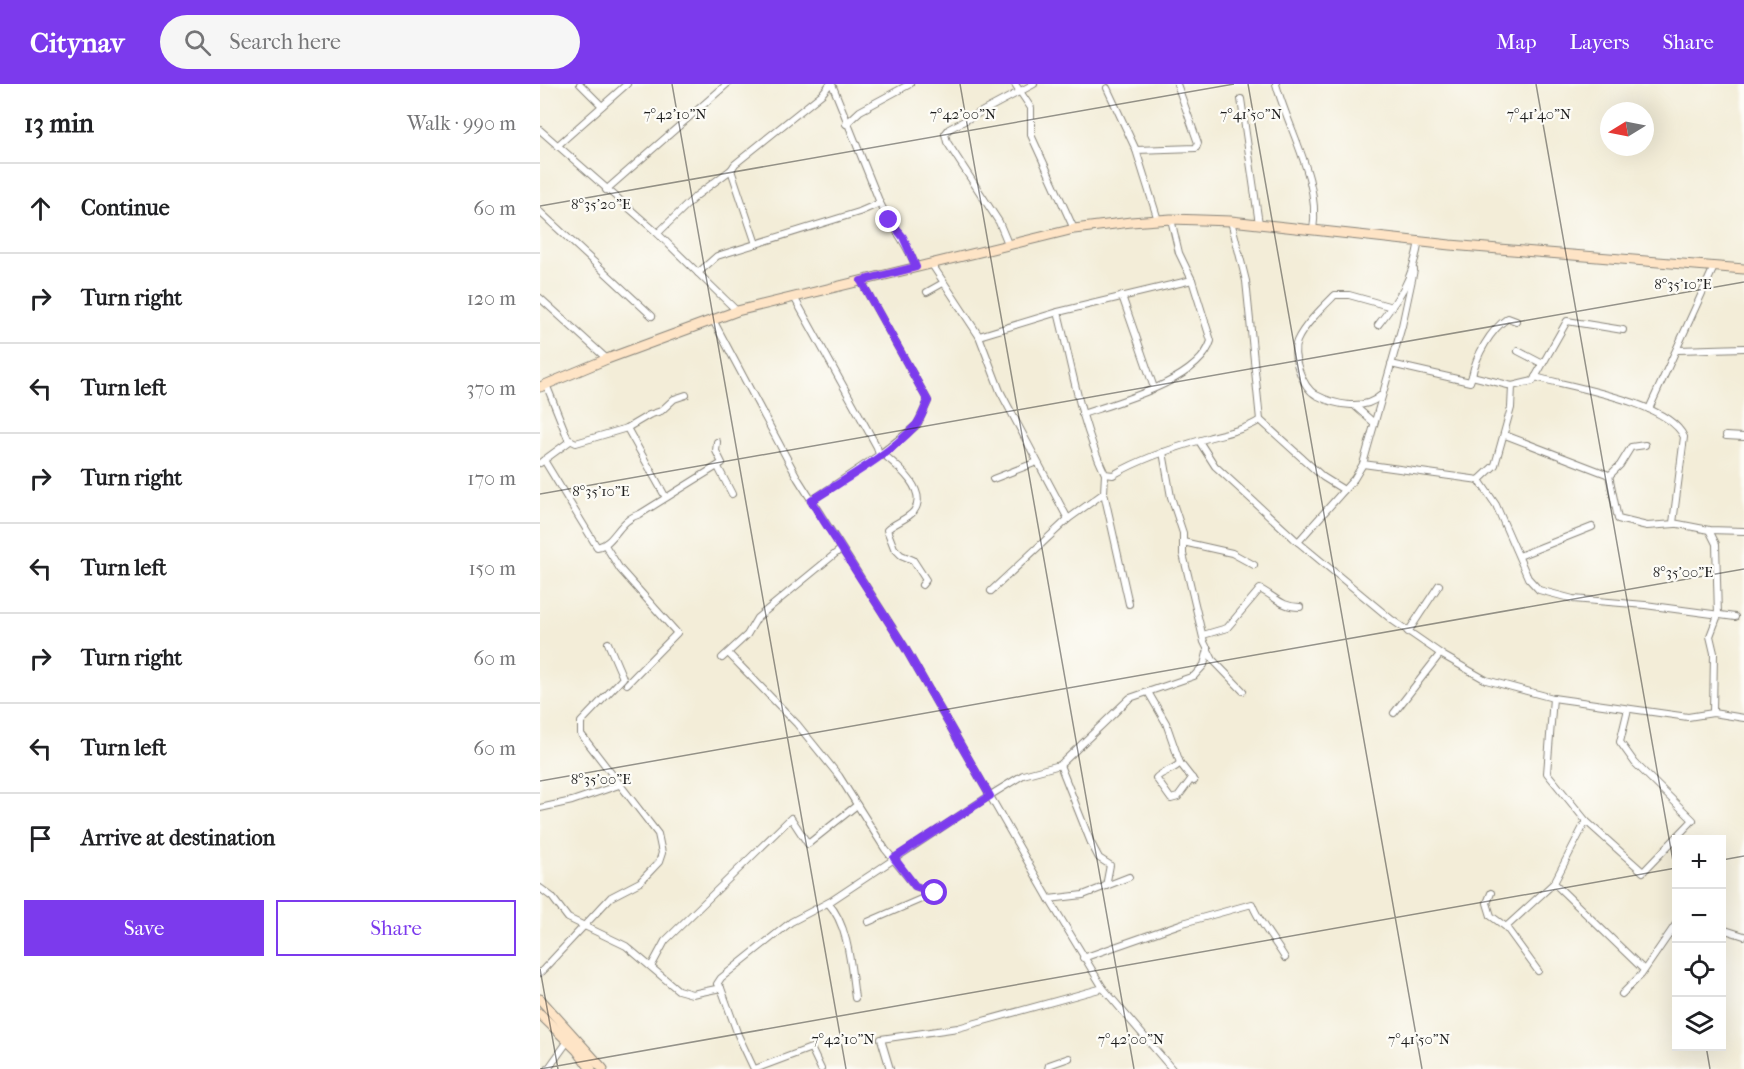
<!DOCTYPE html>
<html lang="en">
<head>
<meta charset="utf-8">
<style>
  body { margin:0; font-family:"IM FELL French Canon",serif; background:#f6f6f6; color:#202124 }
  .controls { position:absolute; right:18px; bottom:18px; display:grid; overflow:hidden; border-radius:0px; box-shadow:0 6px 24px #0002 }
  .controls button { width:54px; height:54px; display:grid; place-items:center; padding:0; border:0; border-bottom:2px solid #e0e0e0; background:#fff; color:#202124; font:30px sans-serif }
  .compass { position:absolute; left:1060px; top:18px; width:54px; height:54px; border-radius:50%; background:#fff; box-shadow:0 6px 24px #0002; rotate:260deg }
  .stop { position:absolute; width:18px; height:18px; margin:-14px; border:4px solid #7c3aed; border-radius:50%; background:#fff }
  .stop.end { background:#7c3aed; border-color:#fff; box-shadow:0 2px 6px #0008 }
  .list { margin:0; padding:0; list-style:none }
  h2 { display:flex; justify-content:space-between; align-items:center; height:78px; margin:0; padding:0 24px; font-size:26px }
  h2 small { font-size:20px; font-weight:400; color:#757577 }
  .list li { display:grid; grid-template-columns:39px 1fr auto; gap:18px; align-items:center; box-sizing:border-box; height:90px; padding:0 24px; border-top:2px solid #e0e0e0 }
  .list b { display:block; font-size:22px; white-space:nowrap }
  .list em { font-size:20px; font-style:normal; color:#757577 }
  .actions { display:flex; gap:12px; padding:18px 24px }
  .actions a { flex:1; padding:14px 0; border:2px solid #7c3aed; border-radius:0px; text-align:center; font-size:21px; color:#7c3aed }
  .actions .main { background:#7c3aed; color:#fff }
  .icon { flex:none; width:33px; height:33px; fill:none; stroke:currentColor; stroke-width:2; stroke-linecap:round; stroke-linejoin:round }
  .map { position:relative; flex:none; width:1204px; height:985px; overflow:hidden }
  header { display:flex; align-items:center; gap:36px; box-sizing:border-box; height:84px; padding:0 30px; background:#7c3aed; color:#fff }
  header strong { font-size:28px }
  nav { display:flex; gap:33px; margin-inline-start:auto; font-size:21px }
  .search { width:420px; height:54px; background:#f6f6f6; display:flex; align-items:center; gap:15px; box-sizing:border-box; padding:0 21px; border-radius:33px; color:#757577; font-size:22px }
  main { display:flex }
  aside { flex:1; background:#fff }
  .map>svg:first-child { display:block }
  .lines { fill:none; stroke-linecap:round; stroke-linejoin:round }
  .street-casing { stroke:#88847a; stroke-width:8 }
  .secondary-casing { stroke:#88847a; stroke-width:11 }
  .street { stroke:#fff; stroke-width:6 }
  .secondary { stroke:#fee4c6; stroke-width:9 }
  .route { stroke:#7c3aed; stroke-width:8 }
  .ticks { fill:none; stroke:#1c1c1c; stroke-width:1.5; stroke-opacity:0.45 }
  .ticks-label { font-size:15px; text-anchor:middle; fill:#1c1c1c; stroke:#fdfcf7; stroke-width:4.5; stroke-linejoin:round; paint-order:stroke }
</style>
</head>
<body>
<header>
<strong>Citynav</strong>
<div class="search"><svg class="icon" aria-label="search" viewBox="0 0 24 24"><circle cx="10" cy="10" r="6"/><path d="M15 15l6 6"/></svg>Search here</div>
<nav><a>Map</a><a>Layers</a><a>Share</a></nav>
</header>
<main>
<aside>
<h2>13 min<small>Walk · 990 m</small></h2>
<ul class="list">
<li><svg class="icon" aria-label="ahead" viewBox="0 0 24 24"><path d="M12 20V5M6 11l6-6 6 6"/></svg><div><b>Continue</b></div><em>60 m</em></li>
<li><svg class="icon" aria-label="right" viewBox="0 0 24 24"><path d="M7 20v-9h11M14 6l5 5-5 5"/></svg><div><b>Turn right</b></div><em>120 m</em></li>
<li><svg class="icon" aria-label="left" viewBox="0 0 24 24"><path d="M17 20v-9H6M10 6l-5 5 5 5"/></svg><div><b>Turn left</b></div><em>370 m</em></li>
<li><svg class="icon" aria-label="right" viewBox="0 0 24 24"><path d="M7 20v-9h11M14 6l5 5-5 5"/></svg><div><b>Turn right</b></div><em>170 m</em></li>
<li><svg class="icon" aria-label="left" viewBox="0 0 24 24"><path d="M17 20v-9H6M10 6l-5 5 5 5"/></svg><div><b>Turn left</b></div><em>150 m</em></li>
<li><svg class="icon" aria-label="right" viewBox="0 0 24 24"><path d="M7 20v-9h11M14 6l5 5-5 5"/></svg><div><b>Turn right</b></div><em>60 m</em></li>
<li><svg class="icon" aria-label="left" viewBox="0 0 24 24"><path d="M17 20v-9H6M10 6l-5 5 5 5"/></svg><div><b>Turn left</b></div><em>60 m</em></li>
<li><svg class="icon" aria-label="arrive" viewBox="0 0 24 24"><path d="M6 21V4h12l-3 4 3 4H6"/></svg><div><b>Arrive at destination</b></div></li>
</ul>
<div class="actions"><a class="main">Save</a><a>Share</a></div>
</aside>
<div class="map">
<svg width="1204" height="985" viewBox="0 0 1204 985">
  <rect width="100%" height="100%" fill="#fdfcf7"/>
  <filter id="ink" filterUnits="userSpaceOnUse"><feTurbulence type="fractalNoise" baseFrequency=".0167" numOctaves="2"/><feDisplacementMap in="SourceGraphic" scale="12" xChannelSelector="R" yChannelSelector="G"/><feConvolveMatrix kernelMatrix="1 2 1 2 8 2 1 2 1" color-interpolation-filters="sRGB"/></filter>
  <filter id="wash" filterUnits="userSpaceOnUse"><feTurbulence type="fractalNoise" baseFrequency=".008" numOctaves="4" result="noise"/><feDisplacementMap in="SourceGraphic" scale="24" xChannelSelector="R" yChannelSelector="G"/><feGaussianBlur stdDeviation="1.35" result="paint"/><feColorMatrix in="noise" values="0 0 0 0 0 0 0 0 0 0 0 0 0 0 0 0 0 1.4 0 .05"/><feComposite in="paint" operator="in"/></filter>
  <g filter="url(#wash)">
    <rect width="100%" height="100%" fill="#f3edd8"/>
  </g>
  <g filter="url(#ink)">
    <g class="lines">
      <g class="street-casing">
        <g id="street">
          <path d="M40,0L62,22"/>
          <path d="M292,0L340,119C351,142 367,159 376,183"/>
          <path d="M475,0L491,24V51L534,145"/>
          <path d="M736,0C749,47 781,98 773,146"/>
          <path d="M567,4L596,66"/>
          <path d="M701,15L719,140"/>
          <path d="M306,40L320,27L370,0"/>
          <path d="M0,46L115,147L197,227"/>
          <path d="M17,62L87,0"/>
          <path d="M66,106L187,0"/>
          <path d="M0,128L112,232"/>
          <path d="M631,135L639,169L652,196L518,228C532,283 540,338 565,390L573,391C602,374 636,363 668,354C685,349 705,346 720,336"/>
          <path d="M618,136L596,66L656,64L658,59L637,0"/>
          <path d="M691,137L706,197L720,336L783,393L804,406"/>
          <path d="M118,149L156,112L192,85"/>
          <path d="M216,160L191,86L195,80L282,10L290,0"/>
          <path d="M469,162L459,138L407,58L405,50L409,45L494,0"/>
          <path d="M391,179L439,252"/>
          <path d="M158,189L177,172L319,128L340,119"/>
          <path d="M321,197L388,317L377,341L339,371"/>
          <path d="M387,208L403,199"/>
          <path d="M582,212L614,304"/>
          <path d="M254,213L337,363L339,371L271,417"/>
          <path d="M0,214L67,275"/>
          <path d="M518,228L439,252L460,307L528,435L564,409L565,390"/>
          <path d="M173,236L258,395L364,562L509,815L563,904L418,944L341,955L350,985"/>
          <path d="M838,241C862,210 872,196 879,157"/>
          <path d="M1138,266L1204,264"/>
          <path d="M978,267L1001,279"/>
          <path d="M851,280L930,298L932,292L972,302"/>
          <path d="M932,292C936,272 950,246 968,234L976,237"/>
          <path d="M995,293C1032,303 1129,318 1144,353L1133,439L1169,446L1204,447"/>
          <path d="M6,300L28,355L36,359L87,344L109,331L121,327L134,315L146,311"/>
          <path d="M840,312C824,327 795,321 776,311C762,303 751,271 757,257C764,241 783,223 795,211H809L852,223"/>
          <path d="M816,323L833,338"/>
          <path d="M1109,325L1174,183"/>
          <path d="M542,330C578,318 659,297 671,257L652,196"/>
          <path d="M87,344L125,412"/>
          <path d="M965,351L1069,391L1078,435L1107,442L1135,440"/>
          <path d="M1186,352L1204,353"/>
          <path d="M659,357L675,382L758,458L852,536L904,572L946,596L1013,614L1148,633L1173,629L1204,634"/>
          <path d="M623,368L631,413L643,449V470L664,558L673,576L703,607"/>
          <path d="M342,369C355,380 389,406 374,427C368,435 354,439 347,446L354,464L361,471L373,476L386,496L382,501"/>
          <path d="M4,376L57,463C75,460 78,436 100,430L182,379L176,367L177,358"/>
          <path d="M0,379L30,357"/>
          <path d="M823,380L939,396L956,421L988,494L999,506L1033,515L1105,521L1195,533"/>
          <path d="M178,383L192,410"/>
          <path d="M1069,392L1080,381L1091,363L1105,361"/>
          <path d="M453,395L497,378"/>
          <path d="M939,396L955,381L971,324L972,302L993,297L1027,237L1083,246"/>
          <path d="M564,409L589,520"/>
          <path d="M1169,446L1176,460L1178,531L1170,552L1174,569L1173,629"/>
          <path d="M643,458L692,469L714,481"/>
          <path d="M758,458L814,395L823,380L862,242L874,186"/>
          <path d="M65,461L80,485L137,549L87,600"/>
          <path d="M979,472L1052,443"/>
          <path d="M451,507L528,435"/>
          <path d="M868,548L899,501"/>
          <path d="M663,551L687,544L720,505C736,513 741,523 760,523"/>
          <path d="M188,569L257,640L299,692L345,765L375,802L395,809L328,838"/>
          <path d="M182,574L207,551L217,534L301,465"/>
          <path d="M608,608L626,639L640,679L654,697"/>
          <path d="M1013,614L1007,689L1046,737L1103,788L1153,736L1095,679L1080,658L1088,625"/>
          <path d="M854,629L900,570"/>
          <path d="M640,679C633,687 624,686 616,694L631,715L638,713L652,694"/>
          <path d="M520,681L551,759L559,774L570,781L566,802"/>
          <path d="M0,724L32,717L79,701"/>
          <path d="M1014,799L1104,886"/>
          <path d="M0,804L12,813L28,834L86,862L138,906L152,910L181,904"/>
          <path d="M951,809L947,819L951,832L966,843L998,887"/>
          <path d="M509,815L543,811L589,793"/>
          <path d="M288,819C309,841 311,885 315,914"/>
          <path d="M966,843L1014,799L1046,737"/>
          <path d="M1182,845L1204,852"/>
          <path d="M543,874L643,839L712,820C718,837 735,857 745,874"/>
          <path d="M112,881L125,857L251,734L268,760L317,721"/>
          <path d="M0,889L71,813L100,798L119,778L122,769L118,750L41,650V638L83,594L68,559"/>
          <path d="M563,904L632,985"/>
          <path d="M1082,910L1101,891L1136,840"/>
          <path d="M8,985L28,957"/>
          <path d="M214,985L198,951L181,904L177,900L181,894L251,838L291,817L449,712L483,691L520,681L590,614L654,592L664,581L668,565"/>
          <path d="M215,985L271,964L281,985"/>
          <path d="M508,985L509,981L529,974"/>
        </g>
      </g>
      <g class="secondary-casing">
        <g id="secondary">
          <path d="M0,303L67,275L197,227L534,145L591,138L631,135L691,137L910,161L1204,185"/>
          <path d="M0,915L63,985"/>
          <path d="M0,930L37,966L51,985"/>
        </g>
      </g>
      <use href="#street" class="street"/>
      <use href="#secondary" class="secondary"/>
    </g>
  </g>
  <g class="lines" filter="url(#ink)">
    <path class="route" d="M349,136L363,153L376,183L321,197L388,317C384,325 381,336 375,342C348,372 305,395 271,417L364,562L450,712L354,774L375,802L395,809"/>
  </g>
  <path class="ticks" d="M132,0L306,985M420,0L594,985M708,0L882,985M996,0L1136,794M0,122L694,0M0,410L1204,198M0,697L1204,485M1182,776L1204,772M0,885L18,985M1166,962L1170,985M0,985L1136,784"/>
  <g class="ticks-label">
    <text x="135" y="35">7°42'10"N</text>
    <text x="423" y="35">7°42'00"N</text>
    <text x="711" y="35">7°41'50"N</text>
    <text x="999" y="35">7°41'40"N</text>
    <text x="61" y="125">8°35'20"E</text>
    <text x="1143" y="205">8°35'10"E</text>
    <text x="61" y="412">8°35'10"E</text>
    <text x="1143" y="493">8°35'00"E</text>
    <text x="61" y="700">8°35'00"E</text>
    <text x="303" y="960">7°42'10"N</text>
    <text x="591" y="960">7°42'00"N</text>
    <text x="879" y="960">7°41'50"N</text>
  </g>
</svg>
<div class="controls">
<button>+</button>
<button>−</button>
<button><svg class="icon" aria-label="locate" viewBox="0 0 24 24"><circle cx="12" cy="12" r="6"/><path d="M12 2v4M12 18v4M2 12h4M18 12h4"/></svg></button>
<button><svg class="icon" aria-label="layers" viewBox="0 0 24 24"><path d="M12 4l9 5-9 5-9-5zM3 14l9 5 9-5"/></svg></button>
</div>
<svg class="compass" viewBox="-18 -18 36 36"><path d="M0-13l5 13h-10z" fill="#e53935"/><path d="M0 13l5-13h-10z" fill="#757577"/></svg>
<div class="stop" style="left:395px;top:809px"></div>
<div class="stop end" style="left:349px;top:136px"></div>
</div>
</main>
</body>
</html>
